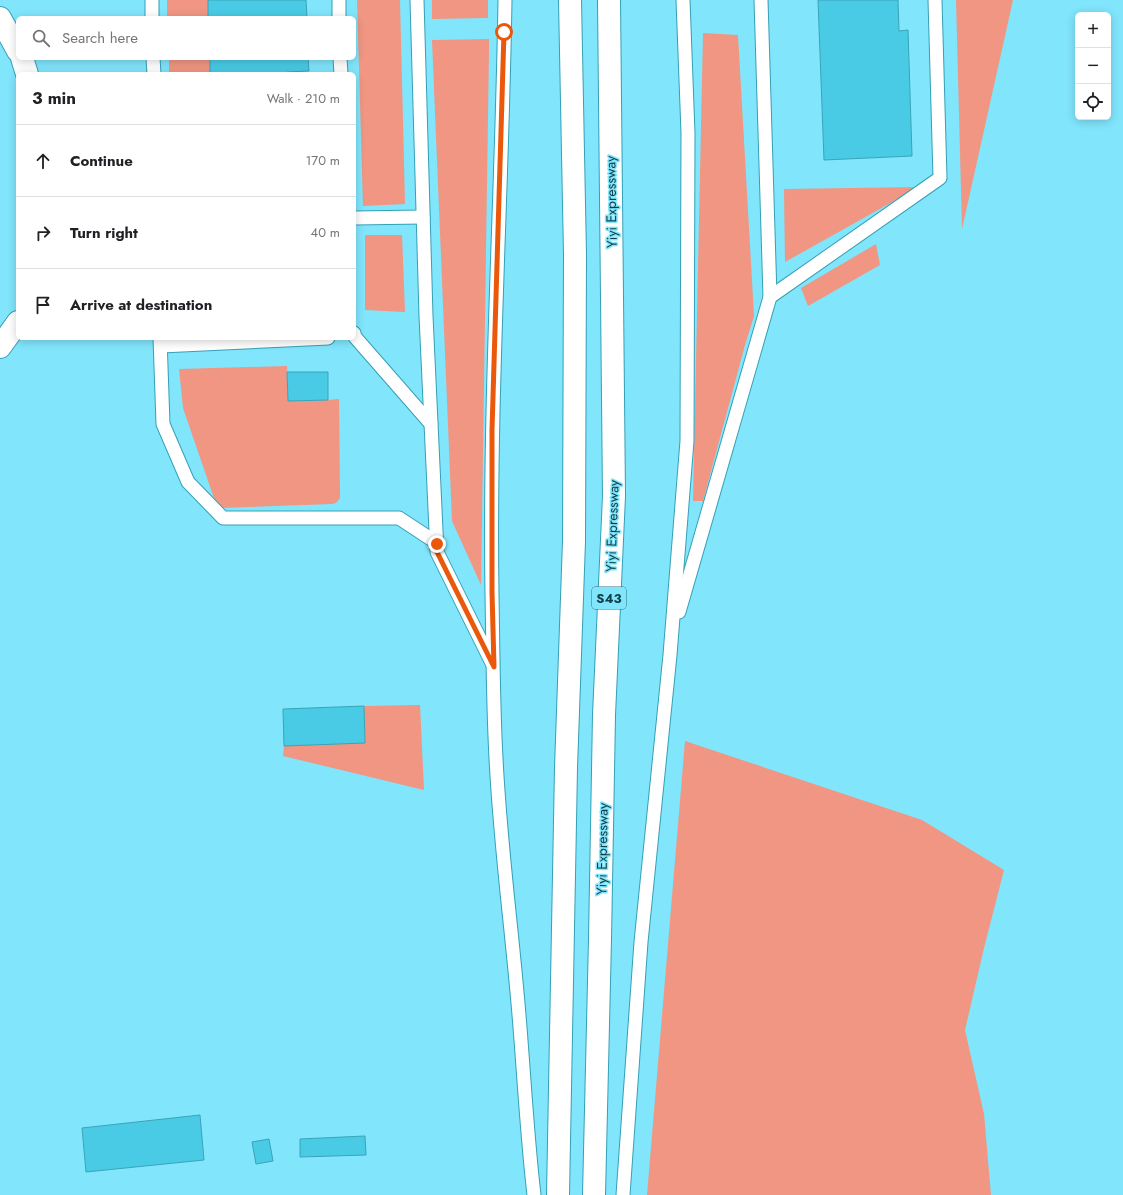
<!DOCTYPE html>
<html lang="en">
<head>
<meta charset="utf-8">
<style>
  body { margin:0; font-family:Jost,sans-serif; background:#f6f6f6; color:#202124 }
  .controls { position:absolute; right:12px; top:12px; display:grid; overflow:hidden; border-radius:6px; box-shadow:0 2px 10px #0003 }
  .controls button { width:36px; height:36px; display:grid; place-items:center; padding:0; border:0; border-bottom:1px solid #e0e0e0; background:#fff; color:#202124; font:20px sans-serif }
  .stop { position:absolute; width:12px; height:12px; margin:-9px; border:3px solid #ea580c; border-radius:50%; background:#fff }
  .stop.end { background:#ea580c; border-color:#fff; box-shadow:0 1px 4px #0008 }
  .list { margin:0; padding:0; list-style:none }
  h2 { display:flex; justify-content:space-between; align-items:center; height:52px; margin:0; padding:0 16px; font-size:17px }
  h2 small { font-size:13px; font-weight:400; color:#757577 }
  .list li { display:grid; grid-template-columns:26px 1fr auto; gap:12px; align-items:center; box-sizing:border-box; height:72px; padding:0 16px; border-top:1px solid #e0e0e0 }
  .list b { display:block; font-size:15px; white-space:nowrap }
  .list em { font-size:13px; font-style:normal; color:#757577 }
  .icon { flex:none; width:22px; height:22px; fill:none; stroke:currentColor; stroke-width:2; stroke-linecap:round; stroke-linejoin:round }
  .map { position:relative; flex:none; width:1123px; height:1195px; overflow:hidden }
  .search { position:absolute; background:#fff; box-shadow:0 2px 10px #0003; left:16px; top:16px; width:340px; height:44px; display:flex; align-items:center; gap:10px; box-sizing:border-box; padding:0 14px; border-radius:6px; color:#757577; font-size:15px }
  .panel { position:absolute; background:#fff; box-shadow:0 2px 10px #0003; left:16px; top:72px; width:340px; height:268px; border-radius:6px }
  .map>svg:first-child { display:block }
  .green { fill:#f09682 }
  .building { fill:#49cbe5; stroke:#3aa4b9 }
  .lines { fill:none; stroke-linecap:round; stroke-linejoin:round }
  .lane-casing { stroke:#35a0b5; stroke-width:15 }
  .secondary-casing { stroke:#35a0b5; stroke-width:24 }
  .highway-casing { stroke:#35a0b5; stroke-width:24 }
  .lane { stroke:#fff; stroke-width:13 }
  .secondary { stroke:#fff; stroke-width:22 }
  .highway { stroke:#fff; stroke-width:22 }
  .route { stroke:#ea580c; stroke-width:5 }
  .labels { text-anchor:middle; stroke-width:3; stroke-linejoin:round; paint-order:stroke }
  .shield { fill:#81e5fc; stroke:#336f7d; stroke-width:1 }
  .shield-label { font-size:13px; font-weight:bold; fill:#113d46 }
  .street-label { font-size:14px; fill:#113d46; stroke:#81e5fc }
</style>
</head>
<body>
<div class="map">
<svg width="1123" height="1195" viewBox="0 0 1123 1195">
  <rect width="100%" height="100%" fill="#81e5fc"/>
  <g class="green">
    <rect x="167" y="0" width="41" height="18"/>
    <path d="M357,0H400L405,204L363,206Z"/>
    <path d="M432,0H488V18L432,19Z"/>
    <path d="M956,0H1013L962,229Z"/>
    <path d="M703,33L738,35L754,316L745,345L703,501H693Z"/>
    <path d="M489,39V50L481,585L452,521L432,40Z"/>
    <rect x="169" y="58" width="41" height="16"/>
    <path d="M919,187L785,262L784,189Z"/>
    <path d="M365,235H402L405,312L365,310Z"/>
    <path d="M876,244L880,265L808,306L801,288Z"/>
    <path d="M287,366L288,401L328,400L339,399L340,498L336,503L332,504L220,508L216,504L183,408L179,369Z"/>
    <path d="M420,705L424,790L283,756L284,746L364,706Z"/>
    <path d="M685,741L922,820L1004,870L984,948L965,1030L984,1114L991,1195H647Z"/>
  </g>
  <g class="building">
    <path d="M208,0H306L307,18H208Z"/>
    <path d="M818,0H898L899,31L908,30L912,156L824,160Z"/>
    <path d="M210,58H308L309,71L287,72L288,74H210Z"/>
    <path d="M287,372H328V400L288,401Z"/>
    <path d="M364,706L365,743L284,746L283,709Z"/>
    <path d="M200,1115L204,1160L86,1172L82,1128Z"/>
    <path d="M365,1136L366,1155L300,1157V1139Z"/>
    <path d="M269,1139L273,1161L256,1164L252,1142Z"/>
  </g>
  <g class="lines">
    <g class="lane-casing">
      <g id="lane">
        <path d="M152,0V18"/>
        <path d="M339,0V18"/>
        <path d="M417,0L426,316L437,552L492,663"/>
        <path d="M505,0C502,198 489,397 492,595C493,649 493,704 496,758C500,844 512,929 519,1015C524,1075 527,1135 534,1195"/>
        <path d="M153,58L154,74"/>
        <path d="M340,58L341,74"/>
        <path d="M354,218L423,217"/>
        <path d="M770,297L940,178L935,0"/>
        <path d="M354,333L355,337L431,424"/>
        <path d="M160,338L163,424L188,482L223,518H399L437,543"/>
        <path d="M161,346L328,338"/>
        <path d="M679,612L770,297L761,0"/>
        <path d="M623,1195L641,942L670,655L687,441L688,133L683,0"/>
      </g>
    </g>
    <g class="secondary-casing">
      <g id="secondary">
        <path d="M0,18L18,51"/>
        <path d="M22,58L27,74"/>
        <path d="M0,347L18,322"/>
      </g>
    </g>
    <g class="highway-casing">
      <g id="highway">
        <path d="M558,1195L566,768L574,541L575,255L570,0"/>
        <path d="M594,1195L600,939L604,715L614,496L609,0"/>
      </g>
    </g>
    <use href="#lane" class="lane"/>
    <use href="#secondary" class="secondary"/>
    <use href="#highway" class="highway"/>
  </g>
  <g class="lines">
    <path class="route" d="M437,544V552L494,667L492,592V430L504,32"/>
  </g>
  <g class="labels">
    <rect class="shield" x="592" y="587" width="34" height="22" rx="3"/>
    <g class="shield-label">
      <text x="609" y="603">S43</text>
    </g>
    <g class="street-label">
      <text transform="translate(611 202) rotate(-91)" y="5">Yiyi Expressway</text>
      <text transform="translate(612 526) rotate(-88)" y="5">Yiyi Expressway</text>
      <text transform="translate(602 849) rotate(-89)" y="5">Yiyi Expressway</text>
    </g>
  </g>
</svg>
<div class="controls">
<button>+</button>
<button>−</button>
<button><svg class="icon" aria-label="locate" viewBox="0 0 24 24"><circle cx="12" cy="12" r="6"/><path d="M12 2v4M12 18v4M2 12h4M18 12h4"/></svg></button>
</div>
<div class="stop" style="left:504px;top:32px"></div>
<div class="stop end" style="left:437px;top:544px"></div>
<div class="search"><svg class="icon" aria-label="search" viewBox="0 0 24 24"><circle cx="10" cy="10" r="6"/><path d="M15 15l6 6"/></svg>Search here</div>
<section class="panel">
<h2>3 min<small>Walk · 210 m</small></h2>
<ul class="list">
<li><svg class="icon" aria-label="ahead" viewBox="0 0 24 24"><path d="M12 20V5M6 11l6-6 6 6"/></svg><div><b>Continue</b></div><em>170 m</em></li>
<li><svg class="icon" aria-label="right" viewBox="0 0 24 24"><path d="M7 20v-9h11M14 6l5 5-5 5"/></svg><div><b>Turn right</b></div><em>40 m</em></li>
<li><svg class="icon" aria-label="arrive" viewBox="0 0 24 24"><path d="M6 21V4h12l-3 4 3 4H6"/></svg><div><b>Arrive at destination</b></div></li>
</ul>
</section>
</div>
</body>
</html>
